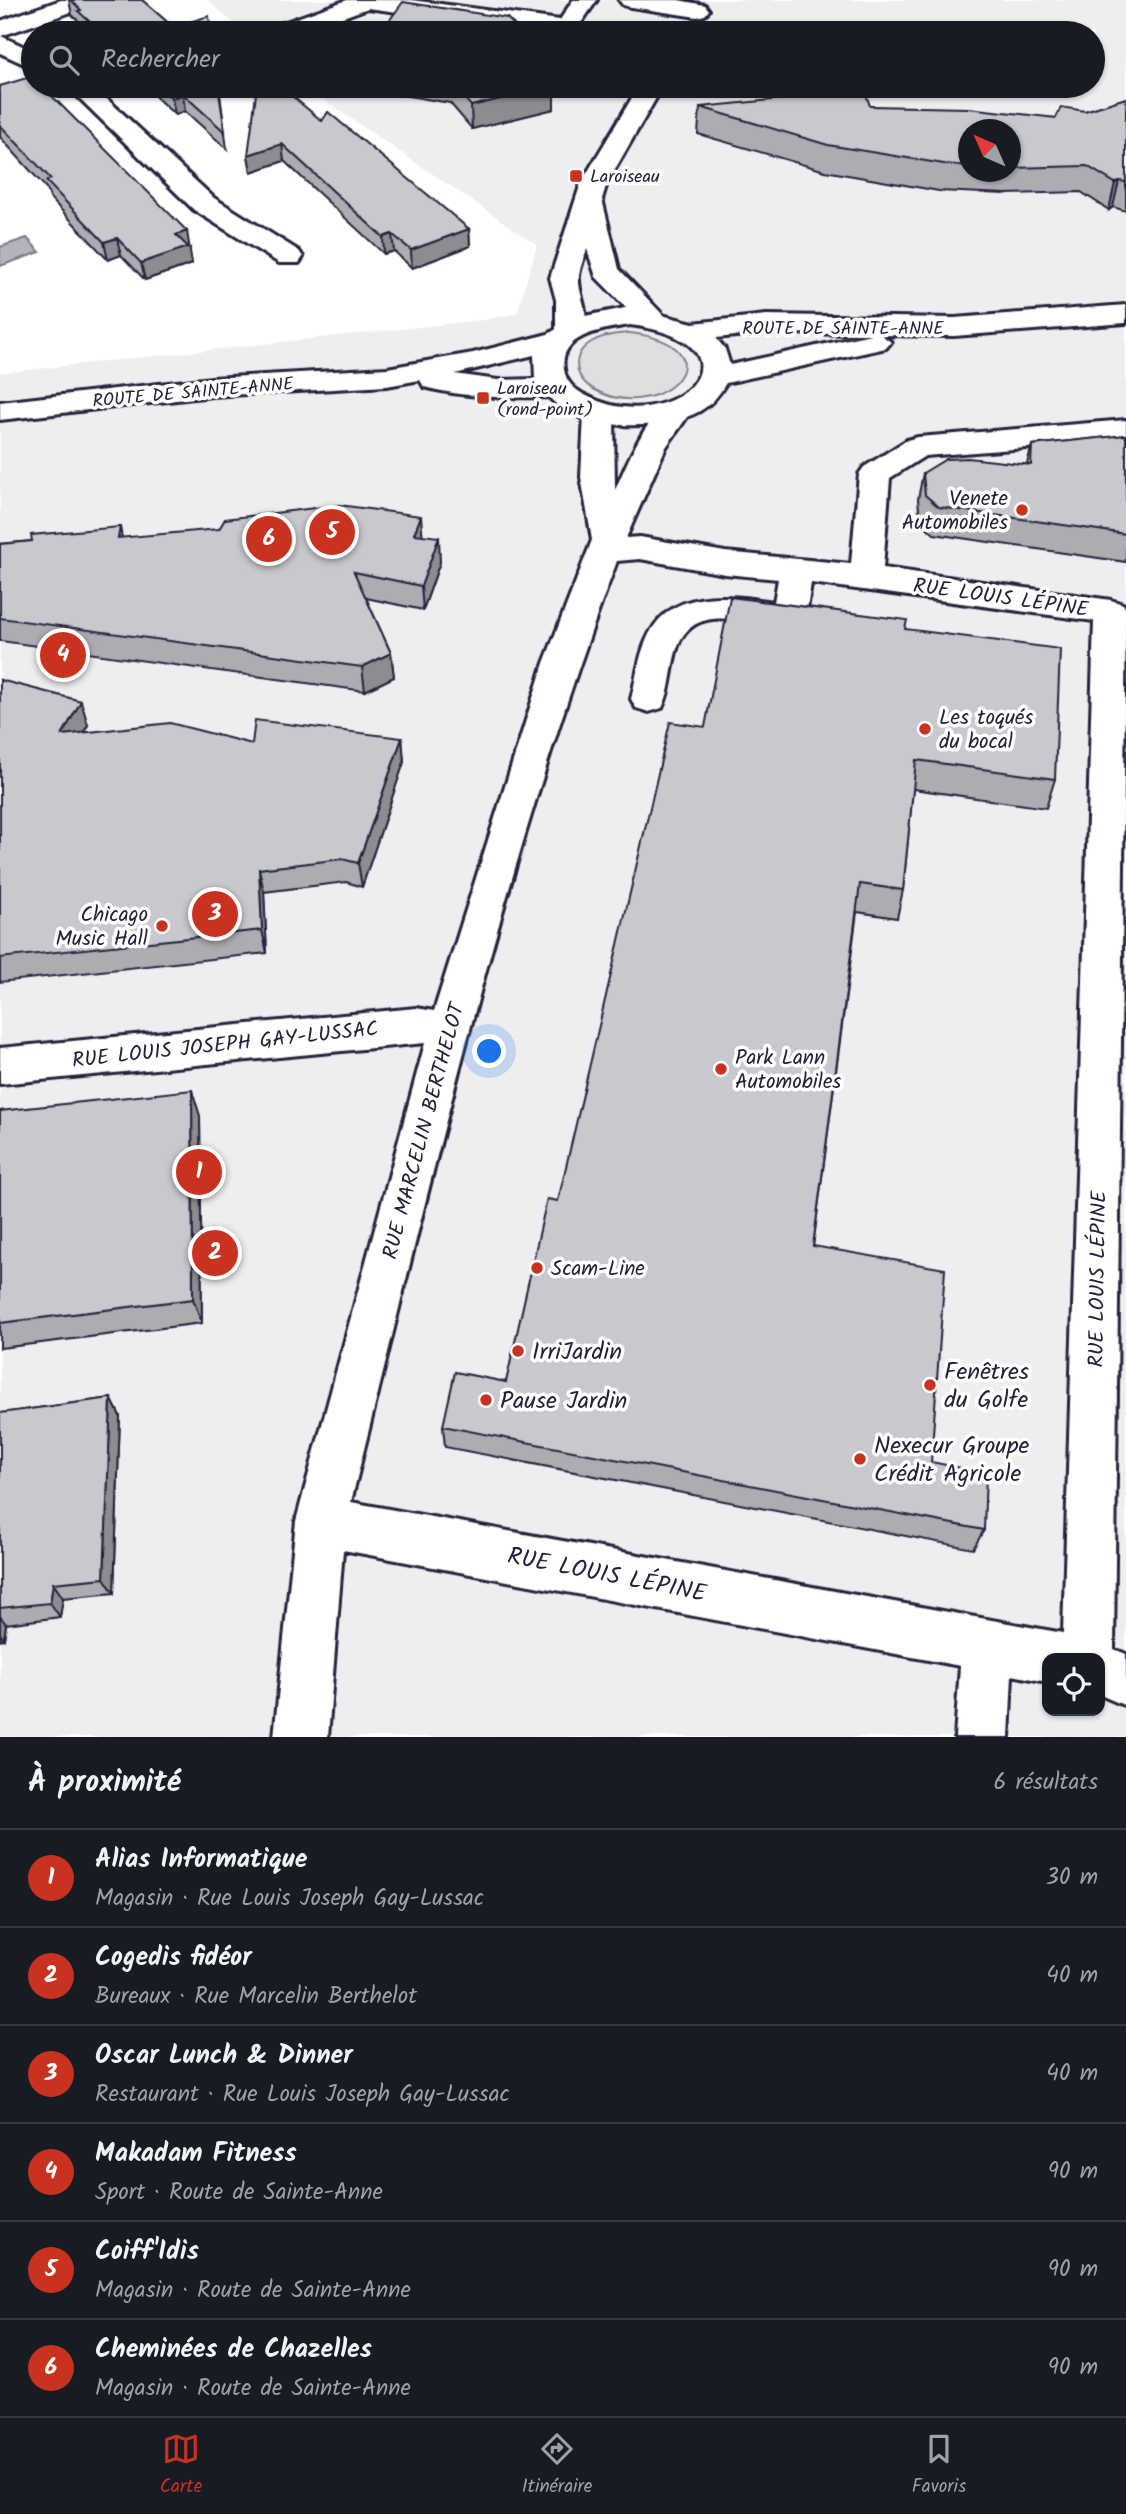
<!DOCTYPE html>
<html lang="fr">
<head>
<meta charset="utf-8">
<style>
  body { margin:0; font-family:Kalam,sans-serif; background:#242831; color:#f1f3f6 }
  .controls { position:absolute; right:21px; bottom:21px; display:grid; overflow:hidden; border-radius:14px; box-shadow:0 2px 5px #0004 }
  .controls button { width:63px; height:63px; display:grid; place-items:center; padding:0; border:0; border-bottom:2px solid #363941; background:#171b24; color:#f1f3f6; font:35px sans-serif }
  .compass { position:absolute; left:958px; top:119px; width:63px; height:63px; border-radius:50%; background:#171b24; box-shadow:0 2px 5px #0004; rotate:315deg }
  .you { position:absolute; left:490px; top:1052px; width:24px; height:24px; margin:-18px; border:5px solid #fff; border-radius:50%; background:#1a73e8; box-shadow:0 0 0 10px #1a73e833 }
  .badge { display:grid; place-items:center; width:46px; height:46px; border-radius:50%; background:#c8321e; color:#fff; font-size:23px; font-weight:700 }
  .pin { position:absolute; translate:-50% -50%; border:4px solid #fff; box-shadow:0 2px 7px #0006 }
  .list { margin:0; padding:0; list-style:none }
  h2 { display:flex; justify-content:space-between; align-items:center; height:91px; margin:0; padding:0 28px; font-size:30px }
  h2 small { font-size:23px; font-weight:400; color:#9ea1a6 }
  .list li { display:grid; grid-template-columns:46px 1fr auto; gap:21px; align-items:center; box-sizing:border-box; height:98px; padding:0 28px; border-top:2px solid #363941 }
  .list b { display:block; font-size:26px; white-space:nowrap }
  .list p { margin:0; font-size:23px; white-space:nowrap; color:#9ea1a6 }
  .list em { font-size:23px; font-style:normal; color:#9ea1a6 }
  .icon { flex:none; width:38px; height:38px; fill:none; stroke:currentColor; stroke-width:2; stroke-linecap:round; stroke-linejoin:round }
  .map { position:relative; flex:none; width:1126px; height:1737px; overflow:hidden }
  .search { position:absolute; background:#171b24; box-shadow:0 2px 5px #0004; left:21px; right:21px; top:21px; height:77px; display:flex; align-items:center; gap:18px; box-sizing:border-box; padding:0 24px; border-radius:38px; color:#9ea1a6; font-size:26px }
  .sheet { height:679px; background:#171b24 }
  nav { display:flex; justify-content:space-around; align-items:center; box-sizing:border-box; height:98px; border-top:2px solid #363941; background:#171b24; font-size:19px; color:#9ea1a6 }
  nav a { display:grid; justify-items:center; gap:4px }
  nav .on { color:#c8321e }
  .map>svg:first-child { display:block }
  .built { fill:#eeeef1; fill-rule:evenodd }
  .green { fill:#dfdfe2; stroke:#80808e; stroke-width:2 }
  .water { fill:#b4b4bc; stroke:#7a7a88; stroke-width:2 }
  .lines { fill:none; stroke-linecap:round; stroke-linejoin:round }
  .minor-casing { stroke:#22223b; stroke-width:6 }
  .major-casing { stroke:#22223b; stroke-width:6 }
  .minor { fill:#fff; fill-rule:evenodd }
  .major { fill:#fff; fill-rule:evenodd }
  .wall { fill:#acacb2; stroke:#22223b; stroke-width:2; fill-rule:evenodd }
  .shaded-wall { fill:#8c8c91; stroke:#22223b; stroke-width:2 }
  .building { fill:#c8c8cf; stroke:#22223b; stroke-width:2 }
  .poi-dot { fill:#c8321e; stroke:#fff; stroke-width:2.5 }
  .labels { text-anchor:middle; stroke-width:7; stroke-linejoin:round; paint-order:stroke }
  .far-poi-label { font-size:18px; fill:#22223b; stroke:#fff; text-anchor:start }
  .far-street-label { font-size:18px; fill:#22223b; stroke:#fff }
  .poi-label { font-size:21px; fill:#22223b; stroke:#fff; text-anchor:start }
  .street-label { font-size:21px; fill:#22223b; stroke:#fff }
  .near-poi-label { font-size:24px; fill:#22223b; stroke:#fff; text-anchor:start }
  .near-street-label { font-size:24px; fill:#22223b; stroke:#fff }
</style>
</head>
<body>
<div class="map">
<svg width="1126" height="1737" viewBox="0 0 1126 1737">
  <rect width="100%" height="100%" fill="#fff"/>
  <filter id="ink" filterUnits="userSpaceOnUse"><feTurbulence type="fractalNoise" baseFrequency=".0143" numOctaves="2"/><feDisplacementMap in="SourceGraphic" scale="14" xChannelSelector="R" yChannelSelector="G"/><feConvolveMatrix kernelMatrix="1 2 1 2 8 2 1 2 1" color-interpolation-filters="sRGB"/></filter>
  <g filter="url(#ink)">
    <path class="built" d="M208,0H1126V1737H0V373L483,320L517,313L537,245L303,86H1093V33H244ZM968,130H1010V172H968ZM1047,1658H1100V1711H1047Z"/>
    <path class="green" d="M630,333C738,346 661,426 595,390C573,378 570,354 593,341C604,335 618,334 630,333Z"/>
    <path class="water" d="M27,238L40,252L0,266V247Z"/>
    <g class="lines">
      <g class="minor-casing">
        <g id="minor">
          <path d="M61,0H96L92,5L1,36L33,51V68L0,53V21Z"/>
          <path d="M347,0H411L560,20L573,0H597L574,33H552L368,8L299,33H265L269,28Z"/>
          <path d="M619,0H678L705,5L709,10L705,15L697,17L631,7L623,5Z"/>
          <path d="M67,86H93L214,198L299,251L303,257L299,263H279L194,210Z"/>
          <path d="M639,86H663L607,183L602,199L619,269L666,318L662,324L652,327L642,324L596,277L587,249C584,258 580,267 579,276C577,295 594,318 581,336L571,339L561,336L556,330V300L550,278L581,183Z"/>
          <path d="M677,401L688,403L692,410L666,447L626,538L640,537L725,552L851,564L859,474L864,467L907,440L918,437L1126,420V440L925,456L890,478L883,568L1111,600L1123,604L1126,609L1114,1649L1126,1654V1706L1100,1695V1658H1047V1682L1012,1675L1009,1737H955L960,1666L343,1550L328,1737H274L296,1521L425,1043L0,1084V1048L416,1008L434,1011L544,663L592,540L581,477L584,414L588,407L599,405L610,407L614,414L615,490C627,464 648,408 677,401ZM640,559L725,574L778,579L774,602C727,595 668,587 646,641C638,659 636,680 631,699L636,708L649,712L662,708C673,687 670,662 680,641C703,596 766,634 801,624L806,616L811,583L1094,621L1063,1633L351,1502C430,1186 502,866 617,561Z"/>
        </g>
      </g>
      <g class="major-casing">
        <path id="major" d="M1126,305V323L954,336L881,335L891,342L886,348L726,383C719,395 712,404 700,411C663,432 578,432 549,397C508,398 465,398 424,387L420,380L387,386L212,396L0,420V402L212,378L387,368L473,353L548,334L575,318L630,307L693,323L766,315L954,318ZM630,325C769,343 674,441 587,396C575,390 566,383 564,369C558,334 605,329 630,325ZM766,333L871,334L730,365L725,349L716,338ZM534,355L535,379L498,380L455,374Z"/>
      </g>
      <use href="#minor" class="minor"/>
      <use href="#major" class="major"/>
    </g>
    <g class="wall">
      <path d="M69,0H142L173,27L212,33H88L81,27L80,22L72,15Z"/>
      <path d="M0,86L190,248L189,249L192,264L145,280L121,255L108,260L50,198L47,189L0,137Z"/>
      <path d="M144,86H219L227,149L185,111L175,115Z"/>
      <path d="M359,86H554V109L472,129L450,103L359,88Z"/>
      <path d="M1126,98V211L1113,207L1109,210L1081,192L1006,194L939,191L825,171L698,134L700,107L870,106L1056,118L1085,111ZM969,130H1011V172H969Z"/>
      <path d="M322,121L469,229L470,246L412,268L394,251L384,254L284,161L251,172L248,155Z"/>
      <path d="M1126,435V562L934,534L920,521L918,499L923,473L1027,464L1032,445Z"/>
      <path d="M120,527L122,538L422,535L440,562L423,610L366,598L391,653L394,677L365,691L0,641V544L32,541Z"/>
      <path d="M905,629L1055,779L1046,808L913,789L903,890L897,918L857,912L813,1246L931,1462L984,1530L973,1549L445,1447L443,1426L506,1382L558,1201L705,727Z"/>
      <path d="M0,680L88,725L84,732L252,744L402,738L404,762L362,887L346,882L264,892L267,953L0,982Z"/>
      <path d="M0,1111L200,1116L202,1323L0,1348Z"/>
      <path d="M111,1398L120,1416L114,1593L63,1598L60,1617L6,1624L4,1639L0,1640V1413Z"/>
    </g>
    <g class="shaded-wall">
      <path d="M554,86V109L472,129L471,106Z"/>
      <path d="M183,94L185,111L175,115L172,98Z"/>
      <path d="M282,144L284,161L251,172L248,155Z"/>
      <path d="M1119,181L1113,207L1109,210L1115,183Z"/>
      <path d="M469,229L470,246L412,268L411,250Z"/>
      <path d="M187,231L192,264L145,280L141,263L176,235Z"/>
      <path d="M392,234L394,251L384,254L383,237Z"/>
      <path d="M117,238L121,255L108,260L104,242Z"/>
      <path d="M421,516L423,541L414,534Z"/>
      <path d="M439,537L440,562L423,610L421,586Z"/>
      <path d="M391,653L394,677L365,691L362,667Z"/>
      <path d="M81,701L88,725L69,759L62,735Z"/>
      <path d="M402,738L404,762L362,887L358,863Z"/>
      <path d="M259,869L264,892L267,953L262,930Z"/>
      <path d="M192,1090L200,1116L202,1323L193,1299Z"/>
      <path d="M111,1398L120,1416L114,1593L104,1578Z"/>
      <path d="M53,1583L63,1598L60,1617L50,1603Z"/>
      <path d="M0,1616L6,1624L4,1639L0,1634Z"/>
    </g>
    <g class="building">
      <path d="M71,0H142L173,27L209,16L211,33H102L78,11L81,10Z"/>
      <path d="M403,2L507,18L522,33H380Z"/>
      <path d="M33,76V86H42L187,231L176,235L188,247L141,263L117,238L104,242L46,181L51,179L0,125V86Z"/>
      <path d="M159,86H218L225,132L183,94L172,98Z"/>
      <path d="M257,86H280L322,121L328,112L469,229L411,250L392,234L383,237L282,144L248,155Z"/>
      <path d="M454,86H553L471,106Z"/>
      <path d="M865,91L870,106L968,108L1056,118L1061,107L1085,111L1126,98V182L1119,181L1115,183L1087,166L1011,168V130H969V166L944,164L828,145L700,107Z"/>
      <path d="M1126,435V534L939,507L925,495L923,473L946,459L968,458L1031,465L1032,445Z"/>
      <path d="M339,505L421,516L414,534L439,537L421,586L354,572L391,653L362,667L0,618V544L32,541L31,535L120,527L118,538L219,529L225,519Z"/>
      <path d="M730,597L907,620L905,629L1060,649L1055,779L916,760L903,890L860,884L813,1246L945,1269L931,1462L986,1473L984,1530L443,1426L455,1372L506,1382L547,1199L558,1201L670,722L705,727Z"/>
      <path d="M0,680L81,701L62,735L170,723L252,744L255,720L402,738L358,863L342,859L259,869L262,930L0,958Z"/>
      <path d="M192,1090L193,1299L0,1323V1111Z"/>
      <path d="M111,1398L104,1578L53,1583L50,1603L0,1608V1413Z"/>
    </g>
  </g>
  <g class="poi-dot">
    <rect x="569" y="169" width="14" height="14" rx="3.5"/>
    <rect x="476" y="391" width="14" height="14" rx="3.5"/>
    <circle cx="1022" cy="510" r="7"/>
    <circle cx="925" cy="729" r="7"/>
    <circle cx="162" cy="926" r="7"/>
    <circle cx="721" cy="1069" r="7"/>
    <circle cx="537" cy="1268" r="7"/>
    <circle cx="518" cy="1351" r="7"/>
    <circle cx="930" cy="1385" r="7"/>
    <circle cx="486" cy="1400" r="7"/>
    <circle cx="860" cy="1459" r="7"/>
  </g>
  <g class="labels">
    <g class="far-poi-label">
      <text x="590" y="182">Laroiseau</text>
      <text x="497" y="394">Laroiseau<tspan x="497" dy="21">(rond-point)</tspan></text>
    </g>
    <g class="far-street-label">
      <text x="843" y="334">ROUTE DE SAINTE-ANNE</text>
      <text transform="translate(193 392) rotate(-5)" y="6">ROUTE DE SAINTE-ANNE</text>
    </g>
    <g class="poi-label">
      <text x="1008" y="505" text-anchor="end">Venete<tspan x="1008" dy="24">Automobiles</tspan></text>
      <text x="939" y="724">Les toqués<tspan x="939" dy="24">du bocal</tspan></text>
      <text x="148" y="921" text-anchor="end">Chicago<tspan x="148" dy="24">Music Hall</tspan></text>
      <text x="735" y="1064">Park Lann<tspan x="735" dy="24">Automobiles</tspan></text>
      <text x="551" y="1275">Scam-Line</text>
    </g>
    <g class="street-label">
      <text transform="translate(1001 597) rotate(8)" y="7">RUE LOUIS LÉPINE</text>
      <text transform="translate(225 1044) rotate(-6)" y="7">RUE LOUIS JOSEPH GAY-LUSSAC</text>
      <text transform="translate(423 1131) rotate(-75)" y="7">RUE MARCELIN BERTHELOT</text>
      <text transform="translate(1097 1279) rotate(-89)" y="7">RUE LOUIS LÉPINE</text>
    </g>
    <g class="near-poi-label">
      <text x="532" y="1359">IrriJardin</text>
      <text x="944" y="1379">Fenêtres<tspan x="944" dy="28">du Golfe</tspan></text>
      <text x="500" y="1408">Pause Jardin</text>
      <text x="874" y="1453">Nexecur Groupe<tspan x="874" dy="28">Crédit Agricole</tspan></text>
    </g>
    <g class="near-street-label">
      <text transform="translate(607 1574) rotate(11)" y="8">RUE LOUIS LÉPINE</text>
    </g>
  </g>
</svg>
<div class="controls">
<button><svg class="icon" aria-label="locate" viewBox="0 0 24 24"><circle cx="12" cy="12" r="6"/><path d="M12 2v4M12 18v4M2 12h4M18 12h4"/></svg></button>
</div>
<svg class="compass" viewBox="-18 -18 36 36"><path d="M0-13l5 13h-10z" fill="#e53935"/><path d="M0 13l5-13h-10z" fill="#9ea1a6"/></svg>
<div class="you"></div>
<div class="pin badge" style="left:199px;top:1172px">1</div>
<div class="pin badge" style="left:215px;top:1253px">2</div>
<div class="pin badge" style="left:215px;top:914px">3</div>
<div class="pin badge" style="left:63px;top:655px">4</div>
<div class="pin badge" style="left:332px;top:532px">5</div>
<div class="pin badge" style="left:269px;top:539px">6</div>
<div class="search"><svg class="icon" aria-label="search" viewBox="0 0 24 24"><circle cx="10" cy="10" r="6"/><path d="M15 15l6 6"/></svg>Rechercher</div>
</div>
<section class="sheet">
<h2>À proximité<small>6 résultats</small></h2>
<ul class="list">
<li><span class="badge">1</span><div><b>Alias Informatique</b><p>Magasin · Rue Louis Joseph Gay-Lussac</p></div><em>30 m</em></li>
<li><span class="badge">2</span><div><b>Cogedis fidéor</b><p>Bureaux · Rue Marcelin Berthelot</p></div><em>40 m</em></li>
<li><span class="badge">3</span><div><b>Oscar Lunch &amp; Dinner</b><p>Restaurant · Rue Louis Joseph Gay-Lussac</p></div><em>40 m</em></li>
<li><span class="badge">4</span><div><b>Makadam Fitness</b><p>Sport · Route de Sainte-Anne</p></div><em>90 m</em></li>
<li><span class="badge">5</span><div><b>Coiff'Idis</b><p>Magasin · Route de Sainte-Anne</p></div><em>90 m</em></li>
<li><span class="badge">6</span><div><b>Cheminées de Chazelles</b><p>Magasin · Route de Sainte-Anne</p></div><em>90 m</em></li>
</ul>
</section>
<nav>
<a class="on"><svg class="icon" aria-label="map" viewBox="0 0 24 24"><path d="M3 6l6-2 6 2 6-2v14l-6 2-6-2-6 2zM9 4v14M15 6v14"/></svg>Carte</a>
<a><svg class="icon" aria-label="directions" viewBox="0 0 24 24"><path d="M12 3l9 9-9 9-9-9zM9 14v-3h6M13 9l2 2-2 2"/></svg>Itinéraire</a>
<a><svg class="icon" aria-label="saved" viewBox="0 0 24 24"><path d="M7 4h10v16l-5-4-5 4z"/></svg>Favoris</a>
</nav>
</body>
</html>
